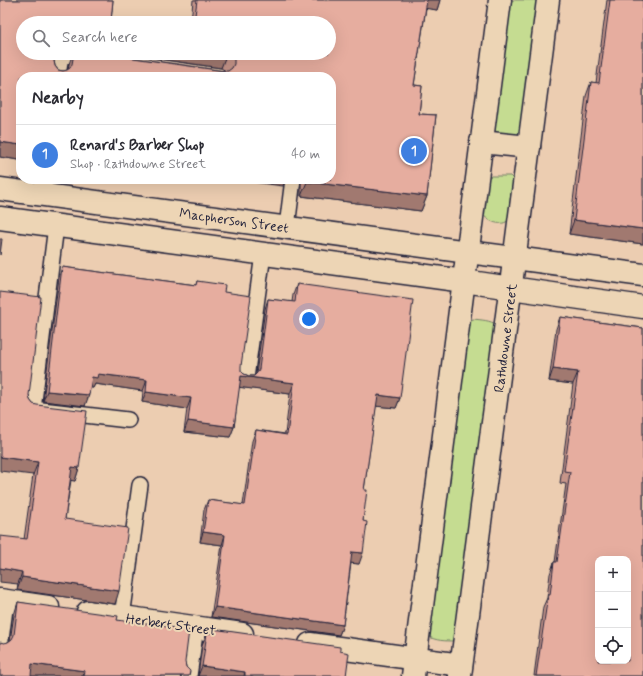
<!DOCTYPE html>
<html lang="en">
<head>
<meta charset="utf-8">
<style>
  body { margin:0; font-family:Mynerve,sans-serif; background:#f2f2f3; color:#2b2b33 }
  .controls { position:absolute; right:12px; bottom:12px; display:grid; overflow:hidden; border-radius:8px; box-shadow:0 4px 16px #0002 }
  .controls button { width:36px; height:36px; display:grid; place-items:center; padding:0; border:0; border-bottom:1px solid #e1e1e2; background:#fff; color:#2b2b33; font:20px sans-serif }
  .you { position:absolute; left:309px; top:319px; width:14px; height:14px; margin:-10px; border:3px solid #fff; border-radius:50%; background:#1a73e8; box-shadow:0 0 0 6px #1a73e833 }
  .badge { display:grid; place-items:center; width:26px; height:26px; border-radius:50%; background:#0b8043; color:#fff; font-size:13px; font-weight:700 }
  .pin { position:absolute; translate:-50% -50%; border:2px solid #fff; box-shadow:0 1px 4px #0006 }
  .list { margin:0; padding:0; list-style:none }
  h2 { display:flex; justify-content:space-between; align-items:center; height:52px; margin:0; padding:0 16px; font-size:17px }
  h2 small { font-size:13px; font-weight:400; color:#7c7c81 }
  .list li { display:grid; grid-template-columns:26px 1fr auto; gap:12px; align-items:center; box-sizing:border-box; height:60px; padding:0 16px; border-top:1px solid #e1e1e2 }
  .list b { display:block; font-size:15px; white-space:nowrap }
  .list p { margin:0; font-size:13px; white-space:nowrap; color:#7c7c81 }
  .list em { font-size:13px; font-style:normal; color:#7c7c81 }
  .icon { flex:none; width:22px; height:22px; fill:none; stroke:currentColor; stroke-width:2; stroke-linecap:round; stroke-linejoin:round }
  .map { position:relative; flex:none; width:643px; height:676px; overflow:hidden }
  .search { position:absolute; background:#fff; box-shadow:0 4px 16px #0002; left:16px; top:16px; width:320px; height:44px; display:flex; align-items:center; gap:10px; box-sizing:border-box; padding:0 14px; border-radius:22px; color:#7c7c81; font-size:15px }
  .panel { position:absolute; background:#fff; box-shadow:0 4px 16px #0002; left:16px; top:72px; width:320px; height:112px; border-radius:16px }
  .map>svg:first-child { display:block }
  .green { fill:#c5dc91; stroke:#747f66 }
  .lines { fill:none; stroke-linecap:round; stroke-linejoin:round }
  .service-casing { stroke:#22223b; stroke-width:18 }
  .minor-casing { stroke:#22223b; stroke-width:25 }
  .tertiary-casing { stroke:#22223b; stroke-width:25 }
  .service { stroke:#edd5b5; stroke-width:15 }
  .minor { stroke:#edd5b5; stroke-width:22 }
  .tertiary { stroke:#edd5b5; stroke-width:22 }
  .wall { fill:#c69589; stroke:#22223b }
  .shaded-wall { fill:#a1796f; stroke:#22223b }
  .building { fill:#e6ad9f; stroke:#22223b; fill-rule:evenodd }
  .labels { text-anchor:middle; stroke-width:4; stroke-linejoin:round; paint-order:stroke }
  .street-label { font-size:14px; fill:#22223b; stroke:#edd5b5 }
</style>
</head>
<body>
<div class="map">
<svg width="643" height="676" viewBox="0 0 643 676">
  <rect width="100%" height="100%" fill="#eccdb1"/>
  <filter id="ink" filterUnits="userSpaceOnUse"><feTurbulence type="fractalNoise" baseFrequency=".025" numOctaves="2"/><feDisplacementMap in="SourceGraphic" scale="8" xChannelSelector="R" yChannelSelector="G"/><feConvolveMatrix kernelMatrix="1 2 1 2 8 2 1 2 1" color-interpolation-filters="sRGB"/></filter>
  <g filter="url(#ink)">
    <g class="green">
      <path d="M507,0H541L524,137L489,132Z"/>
      <path d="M491,176H510L515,181L509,220C501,227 490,222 483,215L488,178Z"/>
      <path d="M473,319C481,320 490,320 497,325L454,641C446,641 435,641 428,636L469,321Z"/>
    </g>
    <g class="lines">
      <g class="service-casing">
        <g id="service">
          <path d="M58,77L61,54L91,59"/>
          <path d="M43,194L45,179"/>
          <path d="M56,226L33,409L128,420"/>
          <path d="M287,227L293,179"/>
          <path d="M246,378L263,254"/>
          <path d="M122,617L140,485"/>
          <path d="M0,647L6,601"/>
          <path d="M189,676L196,627"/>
        </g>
      </g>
      <g class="minor-casing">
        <g id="minor">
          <path d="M0,189L468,252"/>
          <path d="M0,218L464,281"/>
          <path d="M515,258L643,275"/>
          <path d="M511,288L643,307"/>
          <path d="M0,600L48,607"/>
          <path d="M88,612L242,634"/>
          <path d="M310,644L461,665"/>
        </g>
      </g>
      <g class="tertiary-casing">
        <g id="tertiary">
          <path d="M481,142L529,147"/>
          <path d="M468,252L515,258"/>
          <path d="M464,281L511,288"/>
          <path d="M413,676L500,0"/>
          <path d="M460,676L548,0"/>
        </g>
      </g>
      <use href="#service" class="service"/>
      <use href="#minor" class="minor"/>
      <use href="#tertiary" class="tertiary"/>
    </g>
    <g class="wall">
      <path d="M0,0H113L111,21L123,23H23V53H56L54,61L55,66L58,70L63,71L68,70L69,64L73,53H99L224,71H226L221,68L117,53H329V23H191L193,0H440L437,10L426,8L414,85L422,86L419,114L436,115L427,196L421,211L301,196V179H331V77H21V154L19,160L0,157Z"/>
      <path d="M607,0H643V244L569,234L586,96L591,82L596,83Z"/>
      <path d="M62,267L196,285L197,281L224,292L241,371L244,374L249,376H254L256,374L265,309L268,299L292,302L293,295L297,284L400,398L396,408L376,406L364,490L363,521L359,564L351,563L343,625L339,635L211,617L222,545L200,542L204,510L208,500L243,505L252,441L256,430L285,434L290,394L239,387L234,427L230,437L184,432L187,409L142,402L143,391L95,384L93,388H90L85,406L43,401L59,277Z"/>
      <path d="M560,317L643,328V676H534L543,607L547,598L550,574L554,562H555L566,484L560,483L573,384L549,381L556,329Z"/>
      <path d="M29,395L30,400L79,468L75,481L71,480L65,519L115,604L17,590L33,475Z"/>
      <path d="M18,602L117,620L185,662L186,667L189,676H0L4,643L8,642L10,641L14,615Z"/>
      <path d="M213,629L340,651L346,676H198L202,645L207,633H211Z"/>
    </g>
    <g class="shaded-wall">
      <path d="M425,0H440L437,10L423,8Z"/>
      <path d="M117,53H227L221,68Z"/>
      <path d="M0,142L21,145V154L19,160L0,157Z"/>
      <path d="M229,179H286L283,186Z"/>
      <path d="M307,182L427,196L421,211L301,196Z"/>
      <path d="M574,220L643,229V244L569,234Z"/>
      <path d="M553,369L578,372L573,384L549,381Z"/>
      <path d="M98,374L147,380L143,391L95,384L93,388L88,387L92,377Z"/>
      <path d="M241,376L294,383L290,394L237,387Z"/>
      <path d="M47,391L89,395L85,406L43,401Z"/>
      <path d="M146,392L191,398L187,409L142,402Z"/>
      <path d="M378,395L400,398L396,408L374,406Z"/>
      <path d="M188,421L234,427L230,437L184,432Z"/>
      <path d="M0,457L38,462L33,475L0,471Z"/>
      <path d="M72,467L79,468L75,481L68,480Z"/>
      <path d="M203,532L225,535L222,545L200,542Z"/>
      <path d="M352,552L363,553L359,564L349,563Z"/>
      <path d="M0,568L22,572L18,584L0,582Z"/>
      <path d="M22,577L119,591L115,604L17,590Z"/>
      <path d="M215,607L343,625L339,635L211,617Z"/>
      <path d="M32,664L85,671L83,676H28Z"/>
      <path d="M202,666L245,672L244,676H198Z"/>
    </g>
    <g class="building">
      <path d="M0,0H113L111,21L123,23H23V53H56L54,61L55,66L58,70L63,71L67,70L70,68L72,64L74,53H99L224,71H228L232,68L234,64V59L231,55L225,53H329V23H194L197,0H427L414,85L422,86L419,114L436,115L427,196L307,182V179H331V77H21V145L0,142Z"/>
      <path d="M610,0H643V229L574,220L591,82L599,83Z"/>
      <path d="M0,239H2L0,255Z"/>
      <path d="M62,267L196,285L197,281L225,285L224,292L251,296L241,366V371L244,374L249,376H254L257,373L259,369L268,299L295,302L297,284L413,300L400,398L378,395L364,490H367L363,521L367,522L363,553L352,552L343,625L215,607L225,535L203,532L208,500L245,505L256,430L287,435L294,383L241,376L234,427L188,421L191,398L146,392L147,380L98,374L97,378L92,377L89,395L47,391Z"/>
      <path d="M0,292L41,297L29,395L30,400L33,404L37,405L87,411L79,468L72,467L65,519L128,528L119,591L22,577V572L0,568V536L27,539L38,462L0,457Z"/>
      <path d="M560,317L643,328V676H536L548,595H550L554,562H557L570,472L564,471L578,372L553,369ZM598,559H628V661H598Z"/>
      <path d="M18,602L118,616L117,620L189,630L185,662L186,667L190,671L189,676H84L85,671L32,664L31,676H0V642L4,643L8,642L12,639L14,635Z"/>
      <path d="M213,629L340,647V651L349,653L346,676H245V672L202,666L207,633H212Z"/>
    </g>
  </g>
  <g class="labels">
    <g class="street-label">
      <text transform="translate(234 220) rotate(8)" y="5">Macpherson Street</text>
      <text transform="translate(505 338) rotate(-83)" y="5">Rathdowne Street</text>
      <text transform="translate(171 624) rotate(8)" y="5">Herbert Street</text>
    </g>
  </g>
</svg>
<div class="controls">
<button>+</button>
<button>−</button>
<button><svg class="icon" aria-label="locate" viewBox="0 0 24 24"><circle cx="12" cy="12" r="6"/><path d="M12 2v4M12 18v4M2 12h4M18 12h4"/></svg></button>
</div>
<div class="you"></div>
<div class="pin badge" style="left:414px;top:151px;background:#3f7fe0">1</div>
<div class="search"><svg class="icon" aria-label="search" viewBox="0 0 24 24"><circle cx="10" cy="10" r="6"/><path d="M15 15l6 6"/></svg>Search here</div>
<section class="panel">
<h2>Nearby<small></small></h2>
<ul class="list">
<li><span class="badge" style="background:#3f7fe0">1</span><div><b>Renard's Barber Shop</b><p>Shop · Rathdowne Street</p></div><em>40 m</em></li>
</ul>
</section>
</div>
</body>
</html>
